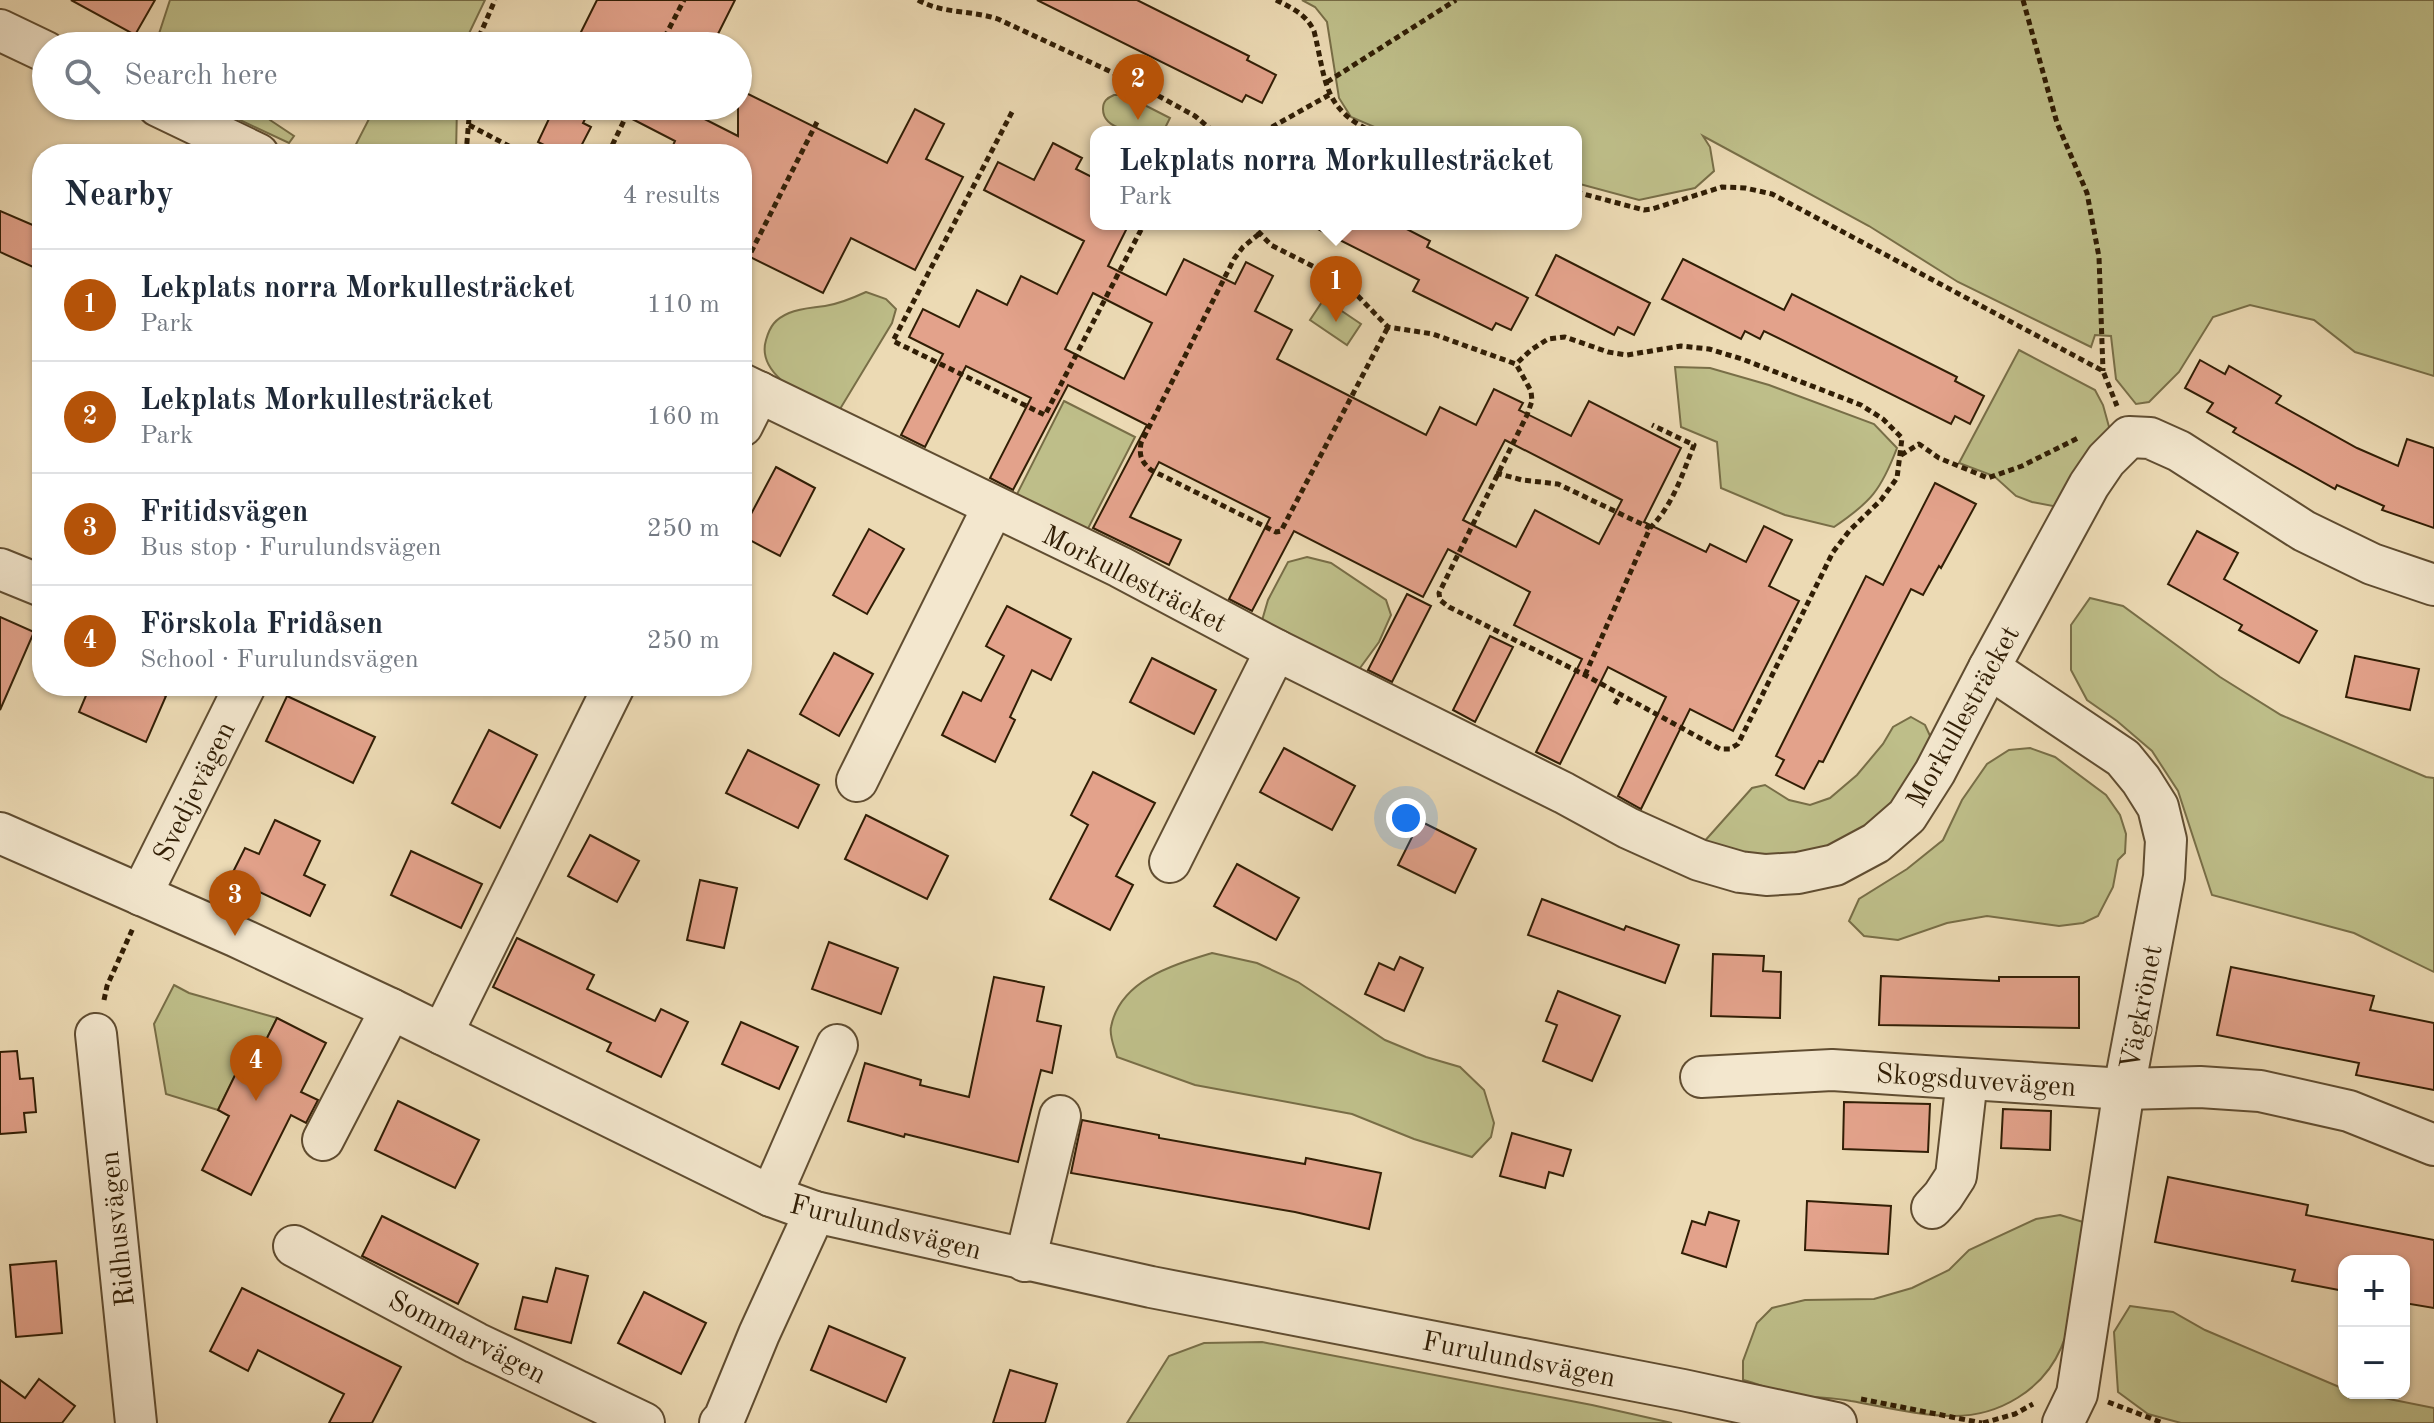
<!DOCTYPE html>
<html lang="en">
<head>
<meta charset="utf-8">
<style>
  body { margin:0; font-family:"Old Standard TT",serif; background:#f6f6f7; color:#1f2937 }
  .controls { position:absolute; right:24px; bottom:24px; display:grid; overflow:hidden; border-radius:16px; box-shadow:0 2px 6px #0004 }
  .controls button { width:72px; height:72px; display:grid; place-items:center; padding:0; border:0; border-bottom:2px solid #e0e1e3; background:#fff; color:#1f2937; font:40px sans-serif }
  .you { position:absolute; left:1406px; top:818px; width:28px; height:28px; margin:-20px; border:6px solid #fff; border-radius:50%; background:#1a73e8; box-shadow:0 0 0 12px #1a73e833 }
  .badge { display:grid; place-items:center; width:52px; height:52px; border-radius:50%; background:#b45309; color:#fff; font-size:26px; font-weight:700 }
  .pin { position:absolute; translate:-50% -66px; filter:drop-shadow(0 2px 4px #0008) }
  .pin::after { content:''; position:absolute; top:42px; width:28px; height:24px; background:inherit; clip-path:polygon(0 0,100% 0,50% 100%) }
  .popup { position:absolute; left:1090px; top:126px; width:492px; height:104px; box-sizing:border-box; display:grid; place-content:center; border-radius:16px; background:#fff; filter:drop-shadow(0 2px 6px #0005); font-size:26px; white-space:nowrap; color:#747a83 }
  .popup b { font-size:30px; color:#1f2937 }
  .popup::after { content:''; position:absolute; left:50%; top:100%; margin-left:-16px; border:16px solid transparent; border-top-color:#fff }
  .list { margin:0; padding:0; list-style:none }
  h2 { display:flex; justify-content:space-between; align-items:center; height:104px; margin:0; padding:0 32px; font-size:34px }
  h2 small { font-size:26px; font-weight:400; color:#747a83 }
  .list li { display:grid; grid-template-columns:52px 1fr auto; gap:24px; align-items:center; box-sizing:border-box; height:112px; padding:0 32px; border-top:2px solid #e0e1e3 }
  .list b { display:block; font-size:30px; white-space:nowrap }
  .list p { margin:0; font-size:26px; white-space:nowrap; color:#747a83 }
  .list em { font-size:26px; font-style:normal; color:#747a83 }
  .icon { flex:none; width:44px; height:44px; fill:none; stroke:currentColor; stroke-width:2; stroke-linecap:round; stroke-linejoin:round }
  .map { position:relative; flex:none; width:2434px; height:1423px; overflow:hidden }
  .search { position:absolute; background:#fff; box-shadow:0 2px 6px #0004; left:32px; top:32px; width:720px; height:88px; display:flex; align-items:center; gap:20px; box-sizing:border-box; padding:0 28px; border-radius:44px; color:#747a83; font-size:30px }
  .panel { position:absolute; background:#fff; box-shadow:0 2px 6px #0004; left:32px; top:144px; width:720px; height:552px; border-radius:32px }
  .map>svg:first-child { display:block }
  .green { fill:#bebe89; stroke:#786e47; stroke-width:2 }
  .building { fill:#e3a28b; stroke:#311e05; stroke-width:2; fill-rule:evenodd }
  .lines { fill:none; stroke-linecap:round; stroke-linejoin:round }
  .minor-casing { stroke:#604d31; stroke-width:44 }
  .path { stroke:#311e05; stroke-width:5; stroke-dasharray:6 4; stroke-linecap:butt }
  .minor { stroke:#f3e7ce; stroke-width:40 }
  .labels { text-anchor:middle; stroke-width:6; stroke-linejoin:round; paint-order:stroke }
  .street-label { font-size:28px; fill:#311e05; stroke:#f3e7ce }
</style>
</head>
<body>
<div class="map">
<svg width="2434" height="1423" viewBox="0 0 2434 1423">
  <rect width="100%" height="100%" fill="#ecdab4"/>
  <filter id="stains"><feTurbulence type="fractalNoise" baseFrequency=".0025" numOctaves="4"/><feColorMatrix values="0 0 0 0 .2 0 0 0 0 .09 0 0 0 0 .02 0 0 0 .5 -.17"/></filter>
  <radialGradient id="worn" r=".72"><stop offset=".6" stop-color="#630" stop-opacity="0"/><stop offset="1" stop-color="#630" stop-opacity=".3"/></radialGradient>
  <g class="green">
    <path d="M170,0H485L463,46H155Z"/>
    <path d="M1302,0H2434V376L2355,352L2314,320L2250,305L2213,317L2179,372L2149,402L2136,404L2116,379L2111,336L2095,335L2091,347L1958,282L1869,226L1703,136L1710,147L1714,171L1695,188L1639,200L1576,183V132H1386L1351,117L1339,98L1327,22L1315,7Z"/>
    <path d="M1114,95H1125L1170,118L1163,132C1146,132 1103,134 1103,109C1103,101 1107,98 1114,95Z"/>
    <path d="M210,106H277L270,120L294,136L289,143Z"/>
    <path d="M343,106H457L456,154H351L369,119Z"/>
    <path d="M866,292L886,299L896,309L892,323L837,414C811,399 755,377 766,340C770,326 775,319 789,313C801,308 812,308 825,306C839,304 853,298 866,292Z"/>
    <path d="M1324,299L1361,324L1347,345L1310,320Z"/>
    <path d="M2019,350L2095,390L2103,405L2111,434L2058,507L2032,502L2016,496L1994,476L1959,463Z"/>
    <path d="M1675,367L1710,368L1769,385L1874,424L1897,448C1881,490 1871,502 1834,527L1785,515L1721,488L1717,442L1681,427Z"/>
    <path d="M1064,401L1135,437L1078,548L1008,512Z"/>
    <path d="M1307,557L1331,563L1386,600L1391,615L1379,642L1352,679L1261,624L1268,600L1288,562Z"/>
    <path d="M2090,598L2123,606L2220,677L2281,715L2426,777L2434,778V972L2354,933L2212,895L2178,791L2152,751L2117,721L2087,700L2071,670V625Z"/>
    <path d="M1911,717L1925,725L1932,740L1889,812L1815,865L1694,853L1752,788L1765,785L1789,800L1810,805L1830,798L1857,775L1883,744L1893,727Z"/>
    <path d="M2030,748L2055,757L2106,795L2120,815L2126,834L2125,853L2118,860L2113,887L2098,916L2083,923L2059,926L1987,916L1947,923L1898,940L1864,936L1849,921L1859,899L1907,869L1943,840L1962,800L1987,764L2009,750Z"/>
    <path d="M1212,953L1257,963L1298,982L1385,1040L1426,1057L1460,1067L1484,1090L1494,1123L1491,1137L1472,1157L1414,1139L1352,1114L1195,1085L1117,1057C1115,1049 1109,1036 1111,1027C1120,980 1173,965 1212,953Z"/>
    <path d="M174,985L189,993L277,1018L249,1074L238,1069L218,1110L166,1094L154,1024Z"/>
    <path d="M2060,1215L2083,1222C2078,1263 2078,1310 2061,1348C2043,1390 1999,1416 1954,1416C1919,1416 1885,1407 1851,1401C1831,1397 1810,1398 1790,1394C1775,1391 1759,1384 1743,1380V1361L1757,1323L1772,1308L1805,1300L1874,1299L1912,1288L1949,1270L1969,1250L2036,1219Z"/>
    <path d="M2130,1306L2173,1312L2205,1330L2344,1389V1393H2359L2434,1408V1423H2181L2148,1414L2118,1392L2114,1332Z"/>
    <path d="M1262,1342L1592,1405L1672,1423H1127L1169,1356L1204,1343Z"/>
  </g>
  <g class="building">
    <path d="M71,0H155L135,35Z"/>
    <path d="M597,0H735L712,46H574Z"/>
    <path d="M1037,0H1137L1249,56L1247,60L1276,75L1262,103L1246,95L1242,102Z"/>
    <path d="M738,89L887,163L915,109L944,124L926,159L963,177L915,270L851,238L823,293L742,253V154H669L675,141L607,106H679L738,136Z"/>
    <path d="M555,106H592L583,123L591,127L577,154H562L538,142Z"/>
    <path d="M1053,143L1082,158L1076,169L1096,179V224H1129L1108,266L1166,295L1184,259L1235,284L1246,262L1273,276L1255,311L1292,330L1277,359L1426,435L1440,407L1476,425L1494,389L1523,403L1519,410L1571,436L1589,401L1681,448L1644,522L1706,552L1710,544L1746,562L1764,526L1792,540L1769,586L1799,601L1733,731L1690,709L1641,809L1618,796L1666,697L1608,667L1560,764L1536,752L1582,659L1514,625L1530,592L1448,549L1423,597L1294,531L1252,611L1229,599L1270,518L1159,462L1130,517L1181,540L1169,565L1093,528L1147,425L1068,385L1013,490L990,478L1031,398L966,366L925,447L901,435L943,354L909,337L923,309L959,327L977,290L1007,305L1021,276L1057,294L1084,241L984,190L998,162L1034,180ZM1093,293L1152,323L1124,379L1065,349ZM1505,440L1622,500L1599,544L1535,510L1516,547L1463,520Z"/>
    <path d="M0,211L42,229V271L0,252Z"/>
    <path d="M1308,224H1397L1430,241L1427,247L1528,298L1511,330L1496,323L1492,330L1413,291L1419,280Z"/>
    <path d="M1556,255L1650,303L1634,335L1618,327L1614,335L1536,295Z"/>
    <path d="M1683,259L1784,310L1792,294L1957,377L1955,381L1984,396L1970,424L1955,416L1951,424L1764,331L1760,339L1745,331L1741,339L1662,299Z"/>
    <path d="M2200,360L2225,374L2229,366L2281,396L2276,403L2357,448L2398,466L2407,439L2434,448V528L2382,510L2384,506L2337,485L2335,489L2233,432L2236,428L2207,412L2213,403L2185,388Z"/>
    <path d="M776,467L815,488L780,556L742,536V531Z"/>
    <path d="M1935,483L1976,504L1941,568L1939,566L1923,595L1911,589L1823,762L1819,761L1804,789L1776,775L1784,760L1776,756L1866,576L1883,585Z"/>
    <path d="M869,529L904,549L867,614L833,595Z"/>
    <path d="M2197,531L2238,553L2224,579L2317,631L2299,663L2239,630L2242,625L2168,584Z"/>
    <path d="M1407,594L1431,606L1392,682L1368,670Z"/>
    <path d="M1007,606L1071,639L1051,680L1032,670L1010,717L1015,720L995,762L942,735L963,692L981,701L1004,656L986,646Z"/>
    <path d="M0,617L34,632L0,710Z"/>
    <path d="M1490,636L1513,647L1475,722L1453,710Z"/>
    <path d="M834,653L873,674L839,736L800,714Z"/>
    <path d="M2355,656L2419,669L2410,710L2346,697Z"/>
    <path d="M1152,658L1216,690L1194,734L1130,702Z"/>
    <path d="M90,686H143L166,696L146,742L79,712Z"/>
    <path d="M287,696L375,737L353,783L266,741Z"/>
    <path d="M489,730L537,755L500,828L452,803Z"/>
    <path d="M1284,748L1355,786L1332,830L1260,792Z"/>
    <path d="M748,750L819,785L798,828L726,793Z"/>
    <path d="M1093,772L1155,803L1116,876L1133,885L1110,930L1050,899L1088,825L1071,815Z"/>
    <path d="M866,815L948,856L927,899L845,859Z"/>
    <path d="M275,820L320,841L304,875L325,885L310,916L230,878L245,848L259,854Z"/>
    <path d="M1420,821L1476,849L1455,893L1398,865Z"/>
    <path d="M590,835L639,861L617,902L568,876Z"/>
    <path d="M411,851L482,884L461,928L391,895Z"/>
    <path d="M1237,864L1299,898L1276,940L1214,906Z"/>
    <path d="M700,880L737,888L724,948L687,940Z"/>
    <path d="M1542,899L1624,930L1626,926L1679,945L1665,983L1528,935Z"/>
    <path d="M517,938L594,975L587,989L655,1021L661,1009L688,1022L661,1077L607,1051L611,1043L493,987Z"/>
    <path d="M829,942L898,968L881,1014L812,989Z"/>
    <path d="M1713,954L1764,956L1763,971L1781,972L1780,1018L1711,1016Z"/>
    <path d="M1400,957L1423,968L1404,1011L1365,994L1379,963L1394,970Z"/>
    <path d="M2231,967L2374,996L2370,1010L2434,1023V1090L2356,1075L2359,1063L2217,1035Z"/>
    <path d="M1881,976L1999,981V977H2079V1028L1879,1025Z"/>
    <path d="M994,977L1044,987L1037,1021L1061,1026L1052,1073L1041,1070L1018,1162L905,1134L904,1137L848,1121L865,1063L921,1080L920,1085L969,1097Z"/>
    <path d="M1558,991L1620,1016L1592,1081L1543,1061L1557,1025L1546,1021Z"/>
    <path d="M277,1018L326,1043L301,1092L318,1100L306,1123L291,1115L251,1195L202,1170L229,1116L218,1110L238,1069L249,1074Z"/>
    <path d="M741,1022L798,1047L779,1089L722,1064Z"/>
    <path d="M17,1051L20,1079L33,1078L36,1112L24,1113L26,1132L0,1134V1052Z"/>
    <path d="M398,1101L479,1140L455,1188L375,1150Z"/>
    <path d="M1844,1102L1930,1104L1928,1152L1843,1149Z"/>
    <path d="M2003,1109L2051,1111L2050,1150L2001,1148Z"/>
    <path d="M1082,1120L1159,1135V1138L1305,1164L1306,1158L1381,1173L1369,1229L1295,1212L1071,1173Z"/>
    <path d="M1512,1133L1571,1150L1563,1176L1549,1172L1545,1188L1500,1176Z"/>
    <path d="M2168,1177L2308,1205L2306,1215L2434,1240V1308L2404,1303V1261H2344V1291L2292,1281L2295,1270L2155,1242Z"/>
    <path d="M1807,1201L1891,1206L1888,1254L1805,1250Z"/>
    <path d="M1709,1212L1739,1221L1726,1267L1682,1253L1692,1221L1705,1225Z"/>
    <path d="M382,1216L478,1264L458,1304L362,1256Z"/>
    <path d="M56,1261L62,1333L16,1337L10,1265Z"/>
    <path d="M556,1268L588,1276L571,1343L515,1329L523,1297L547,1302Z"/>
    <path d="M242,1288L401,1367L372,1423H329L344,1394L258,1350L248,1371L210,1351Z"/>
    <path d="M644,1292L706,1323L681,1374L618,1343Z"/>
    <path d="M829,1326L905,1358L886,1402L811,1370Z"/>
    <path d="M1010,1370L1057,1384L1045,1423H993Z"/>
    <path d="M39,1379L75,1406L62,1423H0V1380L25,1398Z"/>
  </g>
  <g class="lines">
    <g class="minor-casing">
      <g id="minor">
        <path d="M0,30L46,52"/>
        <path d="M158,106L258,154"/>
        <path d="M742,384L1120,567L1276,650L1564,793L1628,828L1699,860L1740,872L1766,875L1798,873L1835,865L1876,843L1907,816L1935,772L1989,668L2089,485L2106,460L2129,437L2150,438L2179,451L2304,531L2372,564L2434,585"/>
        <path d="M742,426L759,392"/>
        <path d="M0,569L42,586"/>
        <path d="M1989,668L2123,758L2141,780L2158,807L2166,840L2164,877L2124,1089L2077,1394L2063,1423"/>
        <path d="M857,781L993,507"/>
        <path d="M0,833L235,936L391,1009L771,1196L815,1212L1151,1287L1683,1390L1836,1423"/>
        <path d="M1170,862L1276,650"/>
        <path d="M141,895L245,686"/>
        <path d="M96,1034L136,1423"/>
        <path d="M442,1034L614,686"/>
        <path d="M1701,1077L1832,1070L2124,1089L2200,1087L2260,1091L2349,1111L2434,1145"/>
        <path d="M323,1140L391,1009"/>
        <path d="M771,1196L837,1045"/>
        <path d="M1932,1208L1943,1196L1956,1176L1967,1079"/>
        <path d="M294,1246L476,1343L644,1423"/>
        <path d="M1025,1261L1060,1116"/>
        <path d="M720,1423L724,1419L759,1334L815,1212"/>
      </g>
    </g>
    <g class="path">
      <path d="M918,0C943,14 971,10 998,19L1135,83L1195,116L1214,132"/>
      <path d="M1276,0C1292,8 1306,14 1314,31C1326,79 1322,109 1373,132"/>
      <path d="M2023,0L2057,123L2087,193L2099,257L2103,371"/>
      <path d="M475,46L495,0"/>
      <path d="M660,46L684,0"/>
      <path d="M1327,82L1456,0"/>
      <path d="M1012,112L893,341L1045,415L1144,224"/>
      <path d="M469,125L524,154"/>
      <path d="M1263,132L1329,95"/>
      <path d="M466,154L470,106"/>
      <path d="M608,154L631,106"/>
      <path d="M1576,192L1644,210L1652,209L1722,187L1745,188L1772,194L2103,371L2117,406"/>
      <path d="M1251,224L1271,245L1338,279L1351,289L1388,327L1433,334L1516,364L1531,391L1532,401L1527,415L1439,593L1440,600L1449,607L1585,675L1720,749H1730L1738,744L1833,552L1850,530L1881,500L1897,478L1902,438L1883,419L1861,405L1742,359L1709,349L1681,346L1627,355L1608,352L1565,337L1548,339L1531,350L1516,364"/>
      <path d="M1259,234L1243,247L1234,259L1141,443C1139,456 1141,461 1151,470L1276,532L1281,531L1388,327"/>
      <path d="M742,270L817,122"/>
      <path d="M1901,455L1919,444L1939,458L1988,478L2022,466L2078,438"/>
      <path d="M1496,473L1522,480L1558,484L1650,528"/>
      <path d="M1585,675L1650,528C1673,505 1682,475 1694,445L1652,425"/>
      <path d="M1615,704L1621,694"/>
      <path d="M104,1000L107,986L133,928"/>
      <path d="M1861,1399L1982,1423"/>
      <path d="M2108,1402L2163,1423"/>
      <path d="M1983,1423L2015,1414L2033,1404"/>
    </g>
    <use href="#minor" class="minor"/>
  </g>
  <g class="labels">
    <g class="street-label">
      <text transform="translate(1135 578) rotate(27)" y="10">Morkullesträcket</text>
      <text transform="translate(1962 716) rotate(-61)" y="10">Morkullesträcket</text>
      <text transform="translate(193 791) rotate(-64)" y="10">Svedjevägen</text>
      <text transform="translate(2140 1007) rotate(-79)" y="10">Vägkrönet</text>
      <text transform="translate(1976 1079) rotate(4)" y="10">Skogsduvevägen</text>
      <text transform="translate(886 1226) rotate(14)" y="10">Furulundsvägen</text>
      <text transform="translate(116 1229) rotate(-96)" y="10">Ridhusvägen</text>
      <text transform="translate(468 1336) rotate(27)" y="10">Sommarvägen</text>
      <text transform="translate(1519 1358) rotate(11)" y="10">Furulundsvägen</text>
    </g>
  </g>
  <rect width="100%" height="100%" filter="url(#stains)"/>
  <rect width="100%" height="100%" fill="url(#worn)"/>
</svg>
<div class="controls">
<button>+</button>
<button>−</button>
</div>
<div class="you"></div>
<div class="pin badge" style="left:1336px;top:322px">1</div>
<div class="popup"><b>Lekplats norra Morkullesträcket</b>Park</div>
<div class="pin badge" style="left:1138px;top:120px">2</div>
<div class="pin badge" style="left:235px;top:936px">3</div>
<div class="pin badge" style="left:256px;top:1101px">4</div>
<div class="search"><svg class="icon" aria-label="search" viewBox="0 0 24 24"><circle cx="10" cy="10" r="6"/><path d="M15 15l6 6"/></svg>Search here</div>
<section class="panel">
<h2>Nearby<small>4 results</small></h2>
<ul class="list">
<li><span class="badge">1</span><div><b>Lekplats norra Morkullesträcket</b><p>Park</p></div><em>110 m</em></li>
<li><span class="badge">2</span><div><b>Lekplats Morkullesträcket</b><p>Park</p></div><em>160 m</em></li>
<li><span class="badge">3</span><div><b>Fritidsvägen</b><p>Bus stop · Furulundsvägen</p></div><em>250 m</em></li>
<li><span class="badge">4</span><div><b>Förskola Fridåsen</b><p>School · Furulundsvägen</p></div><em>250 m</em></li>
</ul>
</section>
</div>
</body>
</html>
